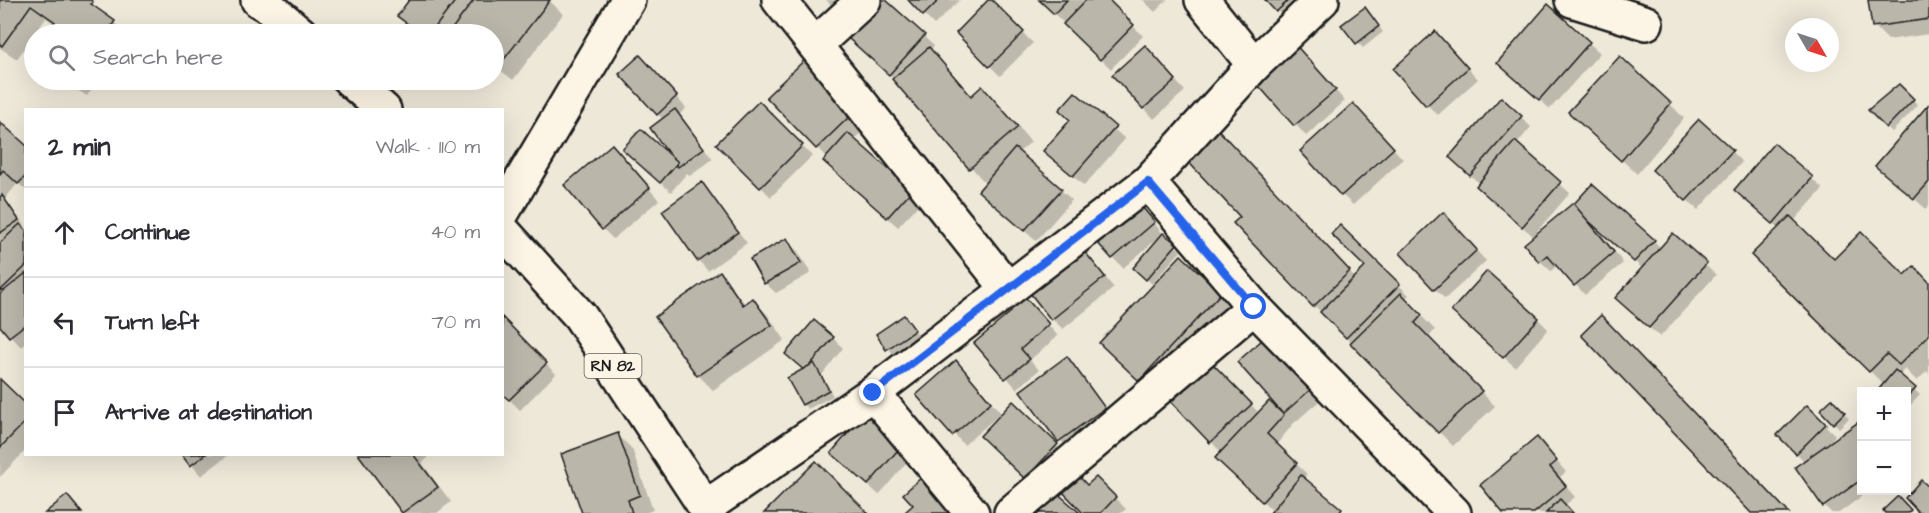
<!DOCTYPE html>
<html lang="en">
<head>
<meta charset="utf-8">
<style>
  body { margin:0; font-family:"Architects Daughter",sans-serif; background:#f2f2f3; color:#2b2b33 }
  .controls { position:absolute; right:18px; bottom:18px; display:grid; overflow:hidden; border-radius:0px; box-shadow:0 6px 24px #0002 }
  .controls button { width:54px; height:54px; display:grid; place-items:center; padding:0; border:0; border-bottom:2px solid #e1e1e2; background:#fff; color:#2b2b33; font:30px sans-serif }
  .compass { position:absolute; left:1785px; top:18px; width:54px; height:54px; border-radius:50%; background:#fff; box-shadow:0 6px 24px #0002; rotate:129deg }
  .stop { position:absolute; width:18px; height:18px; margin:-14px; border:4px solid #2563eb; border-radius:50%; background:#fff }
  .stop.end { background:#2563eb; border-color:#fff; box-shadow:0 2px 6px #0008 }
  .list { margin:0; padding:0; list-style:none }
  h2 { display:flex; justify-content:space-between; align-items:center; height:78px; margin:0; padding:0 24px; font-size:26px }
  h2 small { font-size:20px; font-weight:400; color:#7c7c81 }
  .list li { display:grid; grid-template-columns:39px 1fr auto; gap:18px; align-items:center; box-sizing:border-box; height:90px; padding:0 24px; border-top:2px solid #e1e1e2 }
  .list b { display:block; font-size:22px; white-space:nowrap }
  .list em { font-size:20px; font-style:normal; color:#7c7c81 }
  .icon { flex:none; width:33px; height:33px; fill:none; stroke:currentColor; stroke-width:2; stroke-linecap:round; stroke-linejoin:round }
  .map { position:relative; flex:none; width:1929px; height:513px; overflow:hidden }
  .search { position:absolute; background:#fff; box-shadow:0 6px 24px #0002; left:24px; top:24px; width:480px; height:66px; display:flex; align-items:center; gap:15px; box-sizing:border-box; padding:0 21px; border-radius:33px; color:#7c7c81; font-size:22px }
  .panel { position:absolute; background:#fff; box-shadow:0 6px 24px #0002; left:24px; top:108px; width:480px; height:348px; border-radius:0px }
  .map>svg:first-child { display:block }
  .shadow { fill:#0003 }
  .building { fill:#bab6aa; stroke:#1c1c1c; stroke-width:1.5 }
  .lines { fill:none; stroke-linecap:round; stroke-linejoin:round }
  .minor-casing { stroke:#1c1c1c; stroke-width:38 }
  .primary-casing { stroke:#1c1c1c; stroke-width:38 }
  .minor { stroke:#fcf5e5; stroke-width:33 }
  .primary { stroke:#fcf5e5; stroke-width:33 }
  .route { stroke:#2563eb; stroke-width:8 }
  .labels { text-anchor:middle; stroke-width:4.5; stroke-linejoin:round; paint-order:stroke }
  .shield { fill:#fcf5e5; stroke:#5f5d58; stroke-width:1.5 }
  .shield-label { font-size:15px; font-weight:bold; fill:#1c1c1c }
</style>
</head>
<body>
<div class="map">
<svg width="1929" height="513" viewBox="0 0 1929 513">
  <rect width="100%" height="100%" fill="#eee8d9"/>
  <filter id="ink" filterUnits="userSpaceOnUse"><feTurbulence type="fractalNoise" baseFrequency=".0167" numOctaves="2"/><feDisplacementMap in="SourceGraphic" scale="12" xChannelSelector="R" yChannelSelector="G"/><feConvolveMatrix kernelMatrix="1 2 1 2 8 2 1 2 1" color-interpolation-filters="sRGB"/></filter>
  <g filter="url(#ink)">
    <g class="shadow">
      <path d="M0,0H88L127,34H48L55,24L46,18L17,59L0,48Z"/>
      <path d="M411,0H549L563,14L513,80L494,65V34H419L399,16Z"/>
      <path d="M826,0H858L842,16Z"/>
      <path d="M884,0L934,46L931,50L972,97L982,88L996,102L1031,142L1019,152L1072,200L1036,241L990,201L986,184L895,79L852,40Z"/>
      <path d="M910,0H960L934,25Z"/>
      <path d="M990,0L1033,43L1000,76L958,33Z"/>
      <path d="M1040,0H1107L1143,36L1111,69Z"/>
      <path d="M1143,0H1167L1155,12Z"/>
      <path d="M1267,0H1318L1291,25Z"/>
      <path d="M1870,0H1929V34L1888,40L1874,26Z"/>
      <path d="M1370,14L1383,32L1363,48L1343,25Z"/>
      <path d="M1445,43L1478,79L1438,115L1427,105Z"/>
      <path d="M1589,43L1600,53L1550,109L1509,73Z"/>
      <path d="M816,51L864,130L854,140L921,202L898,227L835,171L827,158L768,97Z"/>
      <path d="M34,53V63L31,59Z"/>
      <path d="M1303,54L1345,101L1306,136L1254,78Z"/>
      <path d="M1155,58L1185,91L1154,119L1144,108Z"/>
      <path d="M650,67L686,108L679,115L713,159L690,176L687,173L671,192L635,159L671,157L663,120L658,114Z"/>
      <path d="M54,80H98L87,96L66,83L64,86Z"/>
      <path d="M1898,86L1918,105L1892,132L1870,110Z"/>
      <path d="M1075,94L1125,139L1084,186L1056,161L1071,121Z"/>
      <path d="M1501,99L1531,127L1516,145L1570,193L1533,236L1488,197L1480,184L1461,167Z"/>
      <path d="M759,103L812,156L771,197L718,144Z"/>
      <path d="M1670,104L1684,118L1637,174L1585,126Z"/>
      <path d="M1929,107V205L1926,209L1877,166Z"/>
      <path d="M1363,115L1403,159L1353,205L1342,195Z"/>
      <path d="M1699,121L1742,162L1698,210L1665,180Z"/>
      <path d="M0,124L26,147V190L18,183L4,200L26,227V342L21,347L0,324V296L2,294L0,291Z"/>
      <path d="M1225,138L1356,279L1367,267L1340,227L1409,295L1405,299L1435,330L1428,338L1495,406L1453,446L1314,305L1242,217Z"/>
      <path d="M1774,145L1823,189L1794,221L1834,261L1929,284V374L1927,371L1917,381L1905,369L1899,376L1920,395L1906,410V392L1884,385L1753,255L1779,229L1746,200Z"/>
      <path d="M612,146L659,200L613,239L603,229Z"/>
      <path d="M702,184L747,243L708,271L698,260Z"/>
      <path d="M1134,198L1163,234L1181,251L1152,284L1140,273L1157,239L1123,268L1113,258Z"/>
      <path d="M1575,205L1654,241L1661,248L1673,235L1716,275L1660,337L1627,308L1643,269L1600,231L1623,263L1585,295L1558,265L1551,271L1540,261Z"/>
      <path d="M1453,225L1486,261L1445,299L1435,289Z"/>
      <path d="M787,240L797,250L811,273L776,293L765,283Z"/>
      <path d="M1083,250L1114,288L1063,329L1052,319Z"/>
      <path d="M1181,257L1234,308L1155,394L1115,357Z"/>
      <path d="M720,273L746,305L753,300L767,314L785,340L713,390L698,375L657,317Z"/>
      <path d="M1016,289L1058,336L1030,360L1039,370L1017,389L977,343L1013,312Z"/>
      <path d="M904,317L919,336L893,354L878,334Z"/>
      <path d="M502,319L556,374L520,410L502,392Z"/>
      <path d="M1538,319L1548,329L1515,367L1463,321Z"/>
      <path d="M833,338L843,348L822,375L833,396L808,409L803,404L804,370Z"/>
      <path d="M1067,358L1114,419L1070,452L1022,391Z"/>
      <path d="M1212,365L1259,413L1282,416L1325,379L1334,388L1293,424L1276,445L1307,474L1303,478L1343,513H1272L1273,511L1228,468L1222,453L1173,402Z"/>
      <path d="M966,373L1001,413L964,445L918,395Z"/>
      <path d="M0,381L26,406V450L0,477Z"/>
      <path d="M1832,401L1849,418L1839,428L1822,410Z"/>
      <path d="M1013,403L1067,456L1036,488L982,436Z"/>
      <path d="M872,407L918,449L879,495L843,463Z"/>
      <path d="M1807,407L1835,435L1828,445L1859,423L1862,425V490H1870L1839,513H1832L1824,506L1805,462L1779,435Z"/>
      <path d="M618,435L632,449L653,510L645,513H584Z"/>
      <path d="M1547,450L1566,472L1559,478L1575,497L1564,506L1571,513H1505Z"/>
      <path d="M183,454H230L201,476Z"/>
      <path d="M360,454H426L428,458L422,463L451,502L437,513H404Z"/>
      <path d="M1096,479L1126,509L1121,513H1085L1087,487Z"/>
    </g>
    <g class="building">
      <path d="M0,0H91L93,2L91,4L115,21L106,34H46L55,22L31,5L2,46L0,45Z"/>
      <path d="M409,0H456L430,34H421L397,16Z"/>
      <path d="M474,0H550L498,67L494,63V34H456L451,30Z"/>
      <path d="M866,0H886L925,35L889,75L839,30Z"/>
      <path d="M908,0H939L923,16Z"/>
      <path d="M988,0H992L1024,32L989,67L956,33Z"/>
      <path d="M1039,0H1067L1054,14Z"/>
      <path d="M1086,0H1109L1134,25L1100,60L1063,24Z"/>
      <path d="M1265,0H1289L1276,12Z"/>
      <path d="M1868,0H1929V19L1872,27Z"/>
      <path d="M1548,4L1590,42L1539,100L1497,63Z"/>
      <path d="M1365,7L1379,26L1356,44L1341,25Z"/>
      <path d="M1435,31L1468,68L1426,106L1393,69Z"/>
      <path d="M1293,42L1336,90L1294,126L1252,78Z"/>
      <path d="M1145,45L1176,80L1143,109L1112,75Z"/>
      <path d="M929,47L971,96L982,86L1018,127L969,169L892,79Z"/>
      <path d="M816,49L851,115L816,149L766,97Z"/>
      <path d="M640,55L677,96L657,115L619,74Z"/>
      <path d="M1620,56L1671,103L1621,161L1568,112Z"/>
      <path d="M1899,84L1914,99L1886,128L1868,110Z"/>
      <path d="M1075,92L1116,127L1073,176L1043,151L1070,120L1059,110Z"/>
      <path d="M1501,97L1522,116L1470,176L1449,157Z"/>
      <path d="M759,101L803,145L760,188L716,144Z"/>
      <path d="M1353,103L1394,148L1341,196L1300,151Z"/>
      <path d="M1928,105L1929,182L1914,199L1875,166Z"/>
      <path d="M675,109L704,148L678,167L650,128Z"/>
      <path d="M1699,119L1733,150L1686,201L1652,170Z"/>
      <path d="M0,122L26,145V176L18,184L3,170L0,174Z"/>
      <path d="M1211,122L1350,271L1313,307L1233,223L1240,217L1179,152Z"/>
      <path d="M641,129L678,162L660,183L622,149Z"/>
      <path d="M848,133L912,190L887,218L823,161Z"/>
      <path d="M1515,141L1561,182L1522,227L1476,186Z"/>
      <path d="M1774,143L1813,177L1773,224L1734,190Z"/>
      <path d="M612,144L650,188L602,230L564,185Z"/>
      <path d="M1015,148L1062,189L1024,231L978,191Z"/>
      <path d="M702,182L738,232L697,261L662,211Z"/>
      <path d="M1592,184L1655,240L1634,262L1572,206Z"/>
      <path d="M1124,186L1155,222L1112,259L1080,223Z"/>
      <path d="M2,195L19,220L0,233V197Z"/>
      <path d="M1573,203L1614,252L1574,286L1547,255L1539,262L1524,244Z"/>
      <path d="M1443,212L1477,250L1434,290L1400,253Z"/>
      <path d="M1790,216L1834,259L1861,232L1905,275L1914,266L1929,282V335L1899,365L1887,354L1869,372L1751,255Z"/>
      <path d="M20,224L26,230V266L0,291V243Z"/>
      <path d="M1340,225L1400,284L1346,338L1320,312L1365,267L1331,234Z"/>
      <path d="M1163,233L1177,244L1146,280L1133,268Z"/>
      <path d="M1673,233L1707,263L1649,328L1615,298Z"/>
      <path d="M1073,237L1105,277L1051,320L1020,280Z"/>
      <path d="M787,238L801,263L764,284L750,259Z"/>
      <path d="M1181,255L1221,293L1139,381L1099,343Z"/>
      <path d="M720,271L743,305L753,298L772,325L697,376L655,317Z"/>
      <path d="M1487,271L1539,318L1503,358L1451,311Z"/>
      <path d="M26,273V324L9,337L0,326V294Z"/>
      <path d="M1016,287L1049,324L1021,349L1030,359L1005,379L974,343L1011,312L1001,300Z"/>
      <path d="M1401,293L1422,315L1415,323L1482,391L1438,433L1350,343Z"/>
      <path d="M904,315L915,330L886,350L876,334Z"/>
      <path d="M1601,315L1789,513H1751L1581,335Z"/>
      <path d="M502,317L547,363L509,400L502,394Z"/>
      <path d="M814,320L834,337L805,371L785,354Z"/>
      <path d="M1279,325L1325,377L1283,414L1237,362Z"/>
      <path d="M1067,356L1105,408L1058,442L1020,391Z"/>
      <path d="M956,360L991,402L952,436L916,395Z"/>
      <path d="M814,363L829,390L802,405L787,378Z"/>
      <path d="M1212,363L1252,404L1210,443L1171,402Z"/>
      <path d="M1895,370L1916,388L1906,399V392H1883L1879,389Z"/>
      <path d="M0,379L26,404V421L0,448Z"/>
      <path d="M1832,399L1845,412L1833,424L1820,410Z"/>
      <path d="M1013,401L1058,444L1025,479L980,436Z"/>
      <path d="M1269,401L1284,415L1267,434L1297,463L1262,502L1215,458Z"/>
      <path d="M872,405L909,437L868,485L831,453Z"/>
      <path d="M1807,405L1826,424L1796,454L1777,435Z"/>
      <path d="M1860,421L1862,479L1823,507L1795,467Z"/>
      <path d="M618,433L640,495L628,500L632,513H582L561,454Z"/>
      <path d="M1537,437L1557,461L1550,467L1566,486L1534,513H1503L1480,485Z"/>
      <path d="M181,454H206L190,466Z"/>
      <path d="M358,454H413L438,487L402,513Z"/>
      <path d="M816,461L868,513H764Z"/>
      <path d="M931,469L969,513H904L913,505L903,494Z"/>
      <path d="M1076,473L1087,485L1096,477L1116,497L1101,513H1083L1060,489Z"/>
      <path d="M1301,475L1342,509L1339,513H1270Z"/>
      <path d="M1921,480L1929,487V513H1919L1905,498Z"/>
      <path d="M1055,491L1080,513H1036Z"/>
      <path d="M67,495L82,513H45Z"/>
      <path d="M1898,496L1911,510L1908,513H1885L1883,510Z"/>
      <path d="M1560,499L1573,513H1546Z"/>
    </g>
    <g class="lines">
      <g class="minor-casing">
        <g id="minor">
          <path d="M779,0L1008,289"/>
          <path d="M1202,0L1254,65"/>
          <path d="M1572,0L1646,23"/>
          <path d="M815,45L864,0"/>
          <path d="M1148,182L1254,307L1454,513"/>
          <path d="M502,213L628,0"/>
          <path d="M873,393L972,513"/>
          <path d="M706,507L873,393L1148,182L1254,65L1322,0"/>
          <path d="M1011,513L1254,307"/>
        </g>
      </g>
      <g class="primary-casing">
        <g id="primary">
          <path d="M258,0L268,6L301,34"/>
          <path d="M350,80L384,110"/>
          <path d="M502,230L580,316L709,513"/>
        </g>
      </g>
      <use href="#minor" class="minor"/>
      <use href="#primary" class="primary"/>
    </g>
  </g>
  <g class="lines" filter="url(#ink)">
    <path class="route" d="M873,393L1148,182L1254,307"/>
  </g>
  <g class="labels">
    <rect class="shield" x="584.5" y="354" width="57" height="24" rx="4.5"/>
    <g class="shield-label">
      <text x="613" y="371">RN 82</text>
    </g>
  </g>
</svg>
<div class="controls">
<button>+</button>
<button>−</button>
</div>
<svg class="compass" viewBox="-18 -18 36 36"><path d="M0-13l5 13h-10z" fill="#e53935"/><path d="M0 13l5-13h-10z" fill="#7c7c81"/></svg>
<div class="stop" style="left:1254px;top:307px"></div>
<div class="stop end" style="left:873px;top:393px"></div>
<div class="search"><svg class="icon" aria-label="search" viewBox="0 0 24 24"><circle cx="10" cy="10" r="6"/><path d="M15 15l6 6"/></svg>Search here</div>
<section class="panel">
<h2>2 min<small>Walk · 110 m</small></h2>
<ul class="list">
<li><svg class="icon" aria-label="ahead" viewBox="0 0 24 24"><path d="M12 20V5M6 11l6-6 6 6"/></svg><div><b>Continue</b></div><em>40 m</em></li>
<li><svg class="icon" aria-label="left" viewBox="0 0 24 24"><path d="M17 20v-9H6M10 6l-5 5 5 5"/></svg><div><b>Turn left</b></div><em>70 m</em></li>
<li><svg class="icon" aria-label="arrive" viewBox="0 0 24 24"><path d="M6 21V4h12l-3 4 3 4H6"/></svg><div><b>Arrive at destination</b></div></li>
</ul>
</section>
</div>
</body>
</html>
